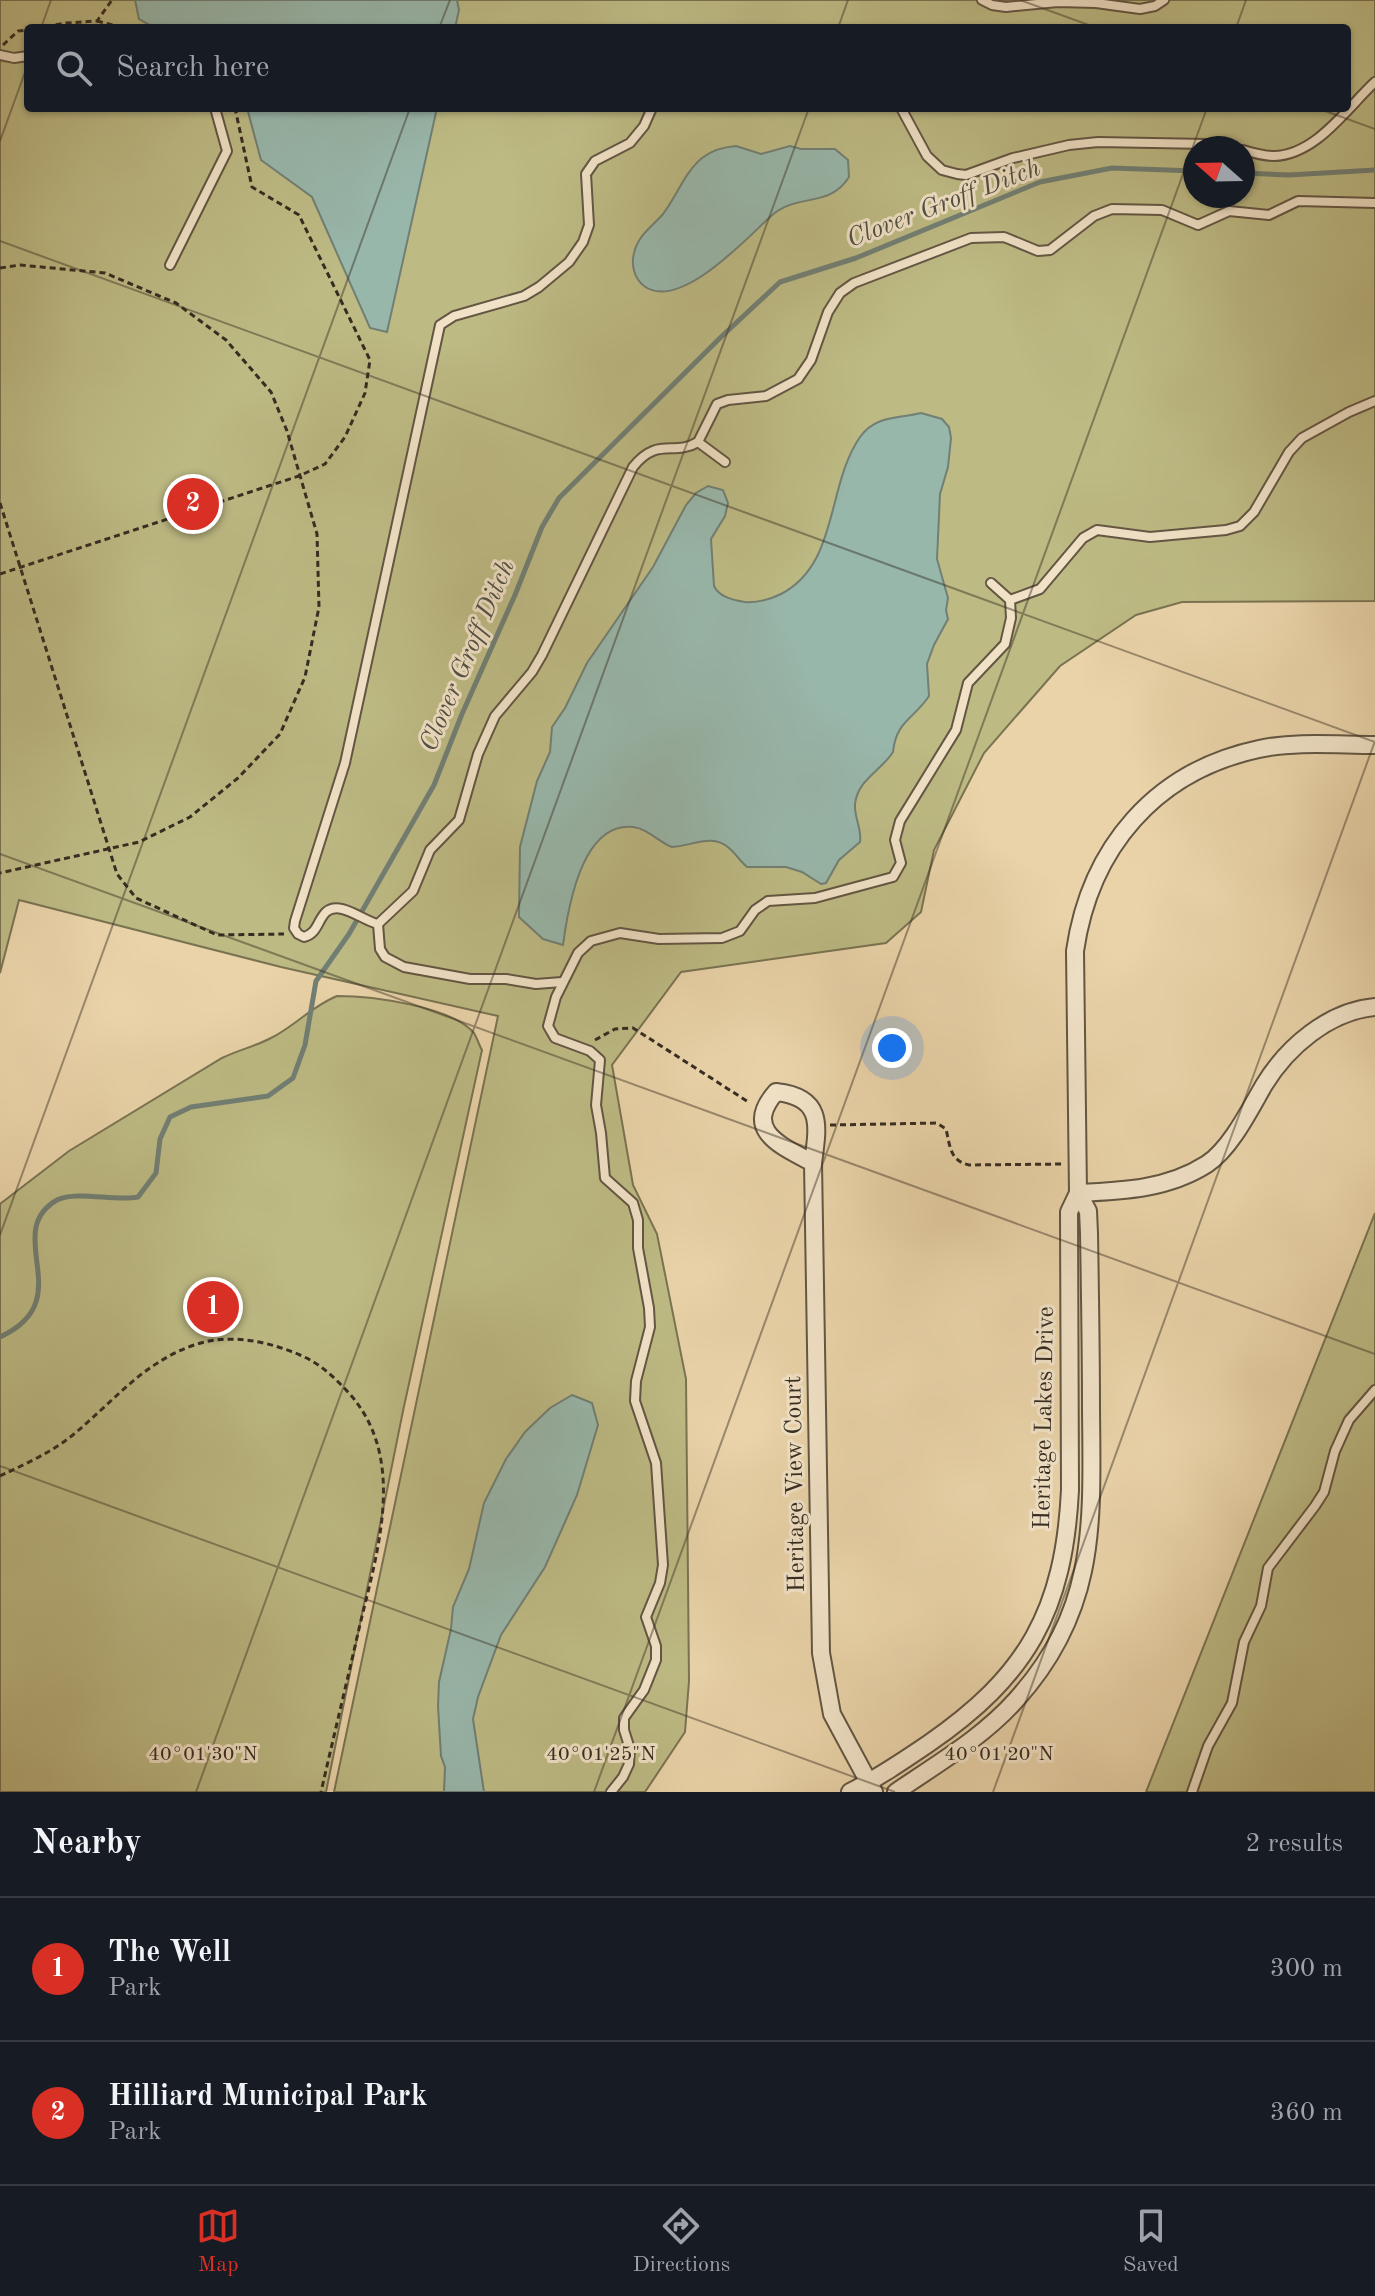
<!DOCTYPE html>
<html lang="en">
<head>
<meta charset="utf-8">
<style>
  body { margin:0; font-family:"Old Standard TT",serif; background:#242831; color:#f1f3f6 }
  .compass { position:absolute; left:1183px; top:136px; width:72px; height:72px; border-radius:50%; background:#171b24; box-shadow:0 2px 6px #0004; rotate:290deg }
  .you { position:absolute; left:892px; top:1048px; width:28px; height:28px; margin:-20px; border:6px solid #fff; border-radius:50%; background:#1a73e8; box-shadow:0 0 0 12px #1a73e833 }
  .badge { display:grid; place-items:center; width:52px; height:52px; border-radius:50%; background:#d93025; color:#fff; font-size:26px; font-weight:700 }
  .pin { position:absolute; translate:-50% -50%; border:4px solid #fff; box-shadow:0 2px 8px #0006 }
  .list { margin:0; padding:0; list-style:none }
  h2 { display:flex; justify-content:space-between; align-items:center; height:104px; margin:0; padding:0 32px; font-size:34px }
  h2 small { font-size:26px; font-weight:400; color:#9ea1a6 }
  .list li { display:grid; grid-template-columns:52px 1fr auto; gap:24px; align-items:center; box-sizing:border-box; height:144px; padding:0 32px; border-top:2px solid #363941 }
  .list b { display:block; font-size:30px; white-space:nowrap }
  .list p { margin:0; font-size:26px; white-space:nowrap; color:#9ea1a6 }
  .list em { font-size:26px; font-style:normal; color:#9ea1a6 }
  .icon { flex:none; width:44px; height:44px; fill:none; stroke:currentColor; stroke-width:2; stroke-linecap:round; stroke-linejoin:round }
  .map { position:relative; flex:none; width:1375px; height:1792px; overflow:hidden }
  .search { position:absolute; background:#171b24; box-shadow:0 2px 6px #0004; left:24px; right:24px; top:24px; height:88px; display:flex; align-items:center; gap:20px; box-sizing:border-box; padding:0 28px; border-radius:8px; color:#9ea1a6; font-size:30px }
  .sheet { height:392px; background:#171b24 }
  nav { display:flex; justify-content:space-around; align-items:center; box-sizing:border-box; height:112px; border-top:2px solid #363941; background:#171b24; font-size:22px; color:#9ea1a6 }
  nav a { display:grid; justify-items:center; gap:4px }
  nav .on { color:#d93025 }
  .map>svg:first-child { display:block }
  .green { fill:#bdba84; stroke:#7a7352; stroke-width:2; fill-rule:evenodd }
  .water { fill:#98b7ab; stroke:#717f74; stroke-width:2 }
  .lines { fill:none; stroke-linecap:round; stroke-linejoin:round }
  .stream { stroke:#717f74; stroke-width:5 }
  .lane-casing { stroke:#635643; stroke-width:12 }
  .street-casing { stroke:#635643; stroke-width:20 }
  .path { stroke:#362c21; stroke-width:3; stroke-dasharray:6 4; stroke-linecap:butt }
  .lane { stroke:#f1e2c7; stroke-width:8 }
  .street { stroke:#f1e2c7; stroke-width:16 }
  .ticks { fill:none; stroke:#362c21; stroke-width:2; stroke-opacity:0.45 }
  .labels { text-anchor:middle; stroke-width:6; stroke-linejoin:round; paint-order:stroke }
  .street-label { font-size:24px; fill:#362c21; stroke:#f1e2c7 }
  .water-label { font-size:26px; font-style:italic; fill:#4e4f44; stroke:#f1e2c7 }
  .ticks-label { font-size:20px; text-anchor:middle; fill:#362c21; stroke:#f1e2c7; stroke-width:6; stroke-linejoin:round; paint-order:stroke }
</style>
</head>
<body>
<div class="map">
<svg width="1375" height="1792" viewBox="0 0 1375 1792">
  <rect width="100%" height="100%" fill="#ead3a9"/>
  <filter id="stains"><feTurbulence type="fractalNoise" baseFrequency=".0025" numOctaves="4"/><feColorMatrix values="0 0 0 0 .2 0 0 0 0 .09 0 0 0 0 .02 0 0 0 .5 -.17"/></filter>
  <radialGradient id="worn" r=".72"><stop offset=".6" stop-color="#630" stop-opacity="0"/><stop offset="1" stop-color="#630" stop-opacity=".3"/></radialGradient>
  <g class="green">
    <path d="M0,0H1375V601L1182,602L1136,615L1060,666L984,753L934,850L921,912L886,943L681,972L612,1065L633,1185L657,1234L686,1379L689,1681L685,1732L645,1792H334L498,1016L281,967L19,900L0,973ZM28,28H1347V108H28ZM1195,148H1243V196H1195Z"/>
    <path d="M337,996C371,996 451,1006 474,1033C477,1038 479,1045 482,1050L403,1411L326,1792H0V1204L69,1151L222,1058C238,1050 256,1046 271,1038C295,1026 312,1006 337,996Z"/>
    <path d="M1375,1213V1792H1146Z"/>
  </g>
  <g class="water">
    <path d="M135,0H457L459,10L455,28H155L139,19Z"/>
    <path d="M247,108H437L387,332L370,328L312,197L261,160Z"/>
    <path d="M736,146L761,154L790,146L801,149H835L848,160L849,177C829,209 796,192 770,217C746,239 679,312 644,286C634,278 631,265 634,253C638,235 652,227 663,214C677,196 684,173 702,158C712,150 723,147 736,146Z"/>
    <path d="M921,413L942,419L949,427L951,438L948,467L940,494L937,559L948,598L946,610L948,619L934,645L927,664L929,696C914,719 896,721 893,752C881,771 858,779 855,804C854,818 862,828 860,842L839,860L826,883L821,884L802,872L786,867H747C740,861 736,854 729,848C712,833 692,846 672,847C658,842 649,829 633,827C582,822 568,907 563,945L543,939L519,917L520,847L537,781L550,752L552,727L565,708L587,663L653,567L686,505L696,493L708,486L723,490L728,503L725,516L711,539L714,586C719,597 733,600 745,602C759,603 769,600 781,594C839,564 826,486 860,437C876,415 897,419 921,413Z"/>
    <path d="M572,1395L592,1403L598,1425L577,1495L545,1567L501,1635L478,1697L473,1719L484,1792H444L445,1767L441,1756L438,1706L439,1682L451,1629L453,1607L469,1569L484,1503L506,1459L525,1432L550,1408Z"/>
  </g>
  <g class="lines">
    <g class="stream">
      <path d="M1243,173L1289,175L1375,170"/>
      <path d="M0,1337C81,1300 0,1233 57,1200C77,1190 115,1202 138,1197L156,1173L160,1139L170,1117L191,1107L268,1096L293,1078L305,1045L316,981L349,934L434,785L462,714L515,595L542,527L559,498L720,338L780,282L856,258L1040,182L1112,168L1195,171"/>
    </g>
    <g class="lane-casing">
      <g id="lane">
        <path d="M982,0L992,5L1006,7L1058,2L1096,3L1140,9L1155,6L1164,0"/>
        <path d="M0,55L14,58L28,56"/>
        <path d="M652,108L644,126L630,143L595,161L586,174L589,225L583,242L569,262L539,287L524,296L454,316L440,325L345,763L295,921L294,928L298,934L304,937C318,933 317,921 326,912C340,900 363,921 378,924L413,891L430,850L459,820L478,754L495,716L532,672L542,655L633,467C658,436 673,457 698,442L717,404L728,400L766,396L798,379L811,360L828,312L840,293L854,283L971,238L1004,237L1038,251L1050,250L1094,216L1112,209L1162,210L1198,225L1229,211L1269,215L1298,201L1375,203"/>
        <path d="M901,108L927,156L942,170L957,174L966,175L1013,158L1069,145L1098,142L1207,144L1235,148"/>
        <path d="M1243,150C1253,153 1264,156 1274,156C1316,155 1347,108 1375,82"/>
        <path d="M170,265L227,151L215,108"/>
        <path d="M698,442L725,462"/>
        <path d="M1010,600L1040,589L1083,538L1097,530L1150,537L1226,530L1240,526L1254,512L1289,452L1302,438L1349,412L1375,401"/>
        <path d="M378,924L380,949L385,957L404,967L470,979H506L536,984L562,982"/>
        <path d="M611,1792L623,1777L629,1764L630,1749L624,1730V1718L644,1690L656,1660V1646L646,1617L660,1583L663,1565L656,1463L635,1401L636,1381L650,1327L649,1308L638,1248V1220L633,1203L605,1178L601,1133L596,1105L600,1060L590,1051L555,1038L548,1026L556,997L578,953L591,941L620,933L659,939L722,938L740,931L755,910L768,901L815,898L893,877L901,863L895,840L900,821L956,730L968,683L1005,644L1011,618L1010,600L991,583"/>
        <path d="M1192,1792L1208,1746L1232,1703L1244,1642L1261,1606L1268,1568L1315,1506L1324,1492L1335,1451L1349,1420L1375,1390"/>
      </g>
    </g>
    <g class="street-casing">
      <g id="street">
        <path d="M813,1163C782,1146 742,1131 776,1092C824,1097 818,1126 813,1163L821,1653L832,1714L874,1792"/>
        <path d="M1078,1193C1124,1191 1168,1189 1207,1164C1231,1148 1250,1109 1264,1085C1287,1047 1329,1011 1375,1007"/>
        <path d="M850,1792C878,1778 903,1761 928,1744C1027,1676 1064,1611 1070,1490L1069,1212L1078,1193L1075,951C1090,848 1155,771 1259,749C1296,741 1337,745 1375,745"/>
        <path d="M896,1792C938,1763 982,1738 1016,1700C1098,1609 1092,1522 1091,1409C1091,1350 1090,1292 1089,1233L1088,1211L1078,1193"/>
      </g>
    </g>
    <g class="path">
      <path d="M97,21L124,28"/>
      <path d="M36,28L66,23L97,21L112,0"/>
      <path d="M3,45L18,31L28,30"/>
      <path d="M0,268L20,265L105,273L176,303L226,340L271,392L287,431L317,534L319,607L305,677L280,734L238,778L190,817L139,842L0,873"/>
      <path d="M0,503L117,874L136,898L217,935L284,934"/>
      <path d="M0,574L299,476L325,464L345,437L365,393L370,360L299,215L252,187L235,108"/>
      <path d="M595,1040L615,1029L633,1028L750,1103"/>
      <path d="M830,1125L937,1123L946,1129C950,1146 950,1161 969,1165L1064,1164"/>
      <path d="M0,1476C23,1465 48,1454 69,1438C112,1404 140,1364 194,1345C229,1333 267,1341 300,1355C319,1363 333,1376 347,1391C410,1458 376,1555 358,1633C346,1686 333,1739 321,1792"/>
    </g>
    <use href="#lane" class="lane"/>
    <use href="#street" class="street"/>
  </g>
  <path class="ticks" d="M1020,0L1097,28M41,28L51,0M439,28L450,0M838,28L848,0M1236,28L1246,0M1317,108L1375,129M0,141L28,64M0,241L1375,742M0,854L1375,1354M0,1235L410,108M0,1466L895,1792M196,1792L809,108M594,1792L1207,108M993,1792L1375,741"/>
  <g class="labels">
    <g class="street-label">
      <text transform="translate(1043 1418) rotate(-89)" y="8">Heritage Lakes Drive</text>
      <text transform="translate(794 1484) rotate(-91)" y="8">Heritage View Court</text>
    </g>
    <g class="water-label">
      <text transform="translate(943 202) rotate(-21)" y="9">Clover Groff Ditch</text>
      <text transform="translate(466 655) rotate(-67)" y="9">Clover Groff Ditch</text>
    </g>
  </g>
  <g class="ticks-label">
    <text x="203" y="1760">40°01'30"N</text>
    <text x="601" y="1760">40°01'25"N</text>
    <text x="999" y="1760">40°01'20"N</text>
  </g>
  <rect width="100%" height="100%" filter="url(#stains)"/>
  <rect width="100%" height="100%" fill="url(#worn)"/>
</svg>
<svg class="compass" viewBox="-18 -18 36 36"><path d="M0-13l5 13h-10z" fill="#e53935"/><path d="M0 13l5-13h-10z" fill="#9ea1a6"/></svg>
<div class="you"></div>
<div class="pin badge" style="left:213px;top:1307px">1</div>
<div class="pin badge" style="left:193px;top:504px">2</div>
<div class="search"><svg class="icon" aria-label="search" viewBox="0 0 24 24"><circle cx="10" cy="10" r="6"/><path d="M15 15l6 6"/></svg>Search here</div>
</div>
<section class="sheet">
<h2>Nearby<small>2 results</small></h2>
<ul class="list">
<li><span class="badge">1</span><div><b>The Well</b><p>Park</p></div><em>300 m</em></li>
<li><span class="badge">2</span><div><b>Hilliard Municipal Park</b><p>Park</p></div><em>360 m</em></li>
</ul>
</section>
<nav>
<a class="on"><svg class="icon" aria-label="map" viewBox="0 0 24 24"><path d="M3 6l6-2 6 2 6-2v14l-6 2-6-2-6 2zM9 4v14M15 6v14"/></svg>Map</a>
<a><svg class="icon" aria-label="directions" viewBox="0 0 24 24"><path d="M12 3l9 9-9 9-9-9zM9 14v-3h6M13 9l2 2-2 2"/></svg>Directions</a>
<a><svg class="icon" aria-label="saved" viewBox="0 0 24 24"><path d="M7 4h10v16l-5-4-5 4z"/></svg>Saved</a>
</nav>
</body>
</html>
